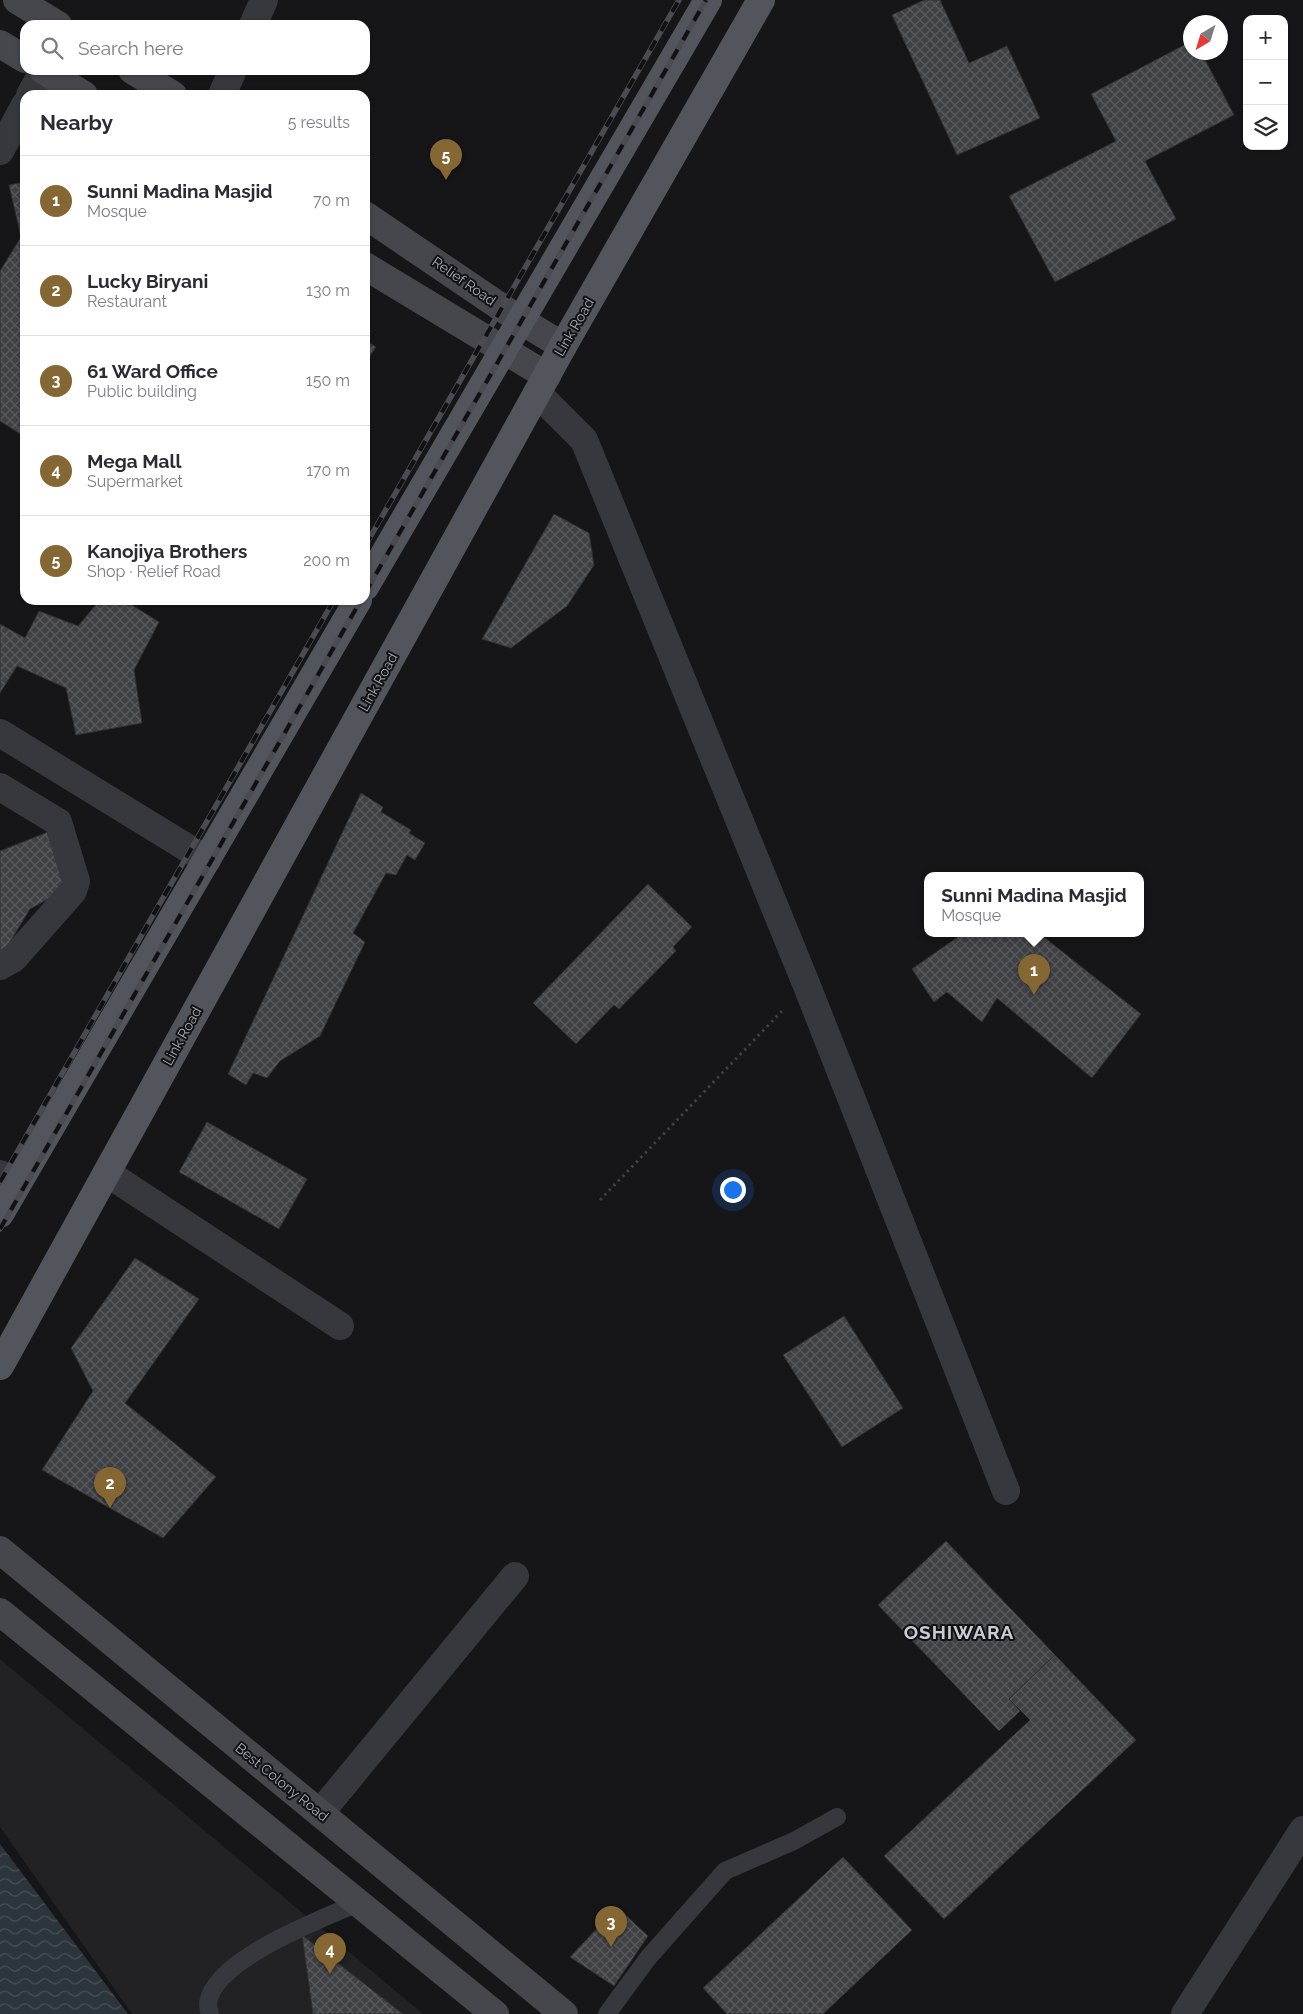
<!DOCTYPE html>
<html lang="en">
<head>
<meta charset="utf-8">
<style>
  body { margin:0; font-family:Raleway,sans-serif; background:#f7f7f7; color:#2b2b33 }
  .controls { position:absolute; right:15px; top:15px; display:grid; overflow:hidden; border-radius:10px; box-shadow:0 1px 4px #0004 }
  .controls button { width:45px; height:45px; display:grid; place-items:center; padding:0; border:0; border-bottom:1px solid #e1e1e2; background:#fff; color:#2b2b33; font:25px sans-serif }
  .compass { position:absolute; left:1183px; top:15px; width:45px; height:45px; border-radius:50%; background:#fff; box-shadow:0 1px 4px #0004; rotate:218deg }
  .you { position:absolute; left:732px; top:1189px; width:18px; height:18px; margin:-12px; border:4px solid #fff; border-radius:50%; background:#1a73e8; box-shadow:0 0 0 8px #1a73e833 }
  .badge { display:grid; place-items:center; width:32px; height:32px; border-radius:50%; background:#856733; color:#fff; font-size:16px; font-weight:700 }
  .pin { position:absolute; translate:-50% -41px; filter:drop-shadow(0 1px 2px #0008) }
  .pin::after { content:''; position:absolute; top:26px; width:18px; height:15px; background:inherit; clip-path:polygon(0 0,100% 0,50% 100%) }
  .popup { position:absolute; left:924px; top:872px; width:220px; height:65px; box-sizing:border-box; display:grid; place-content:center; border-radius:10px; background:#fff; filter:drop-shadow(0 1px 4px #0005); font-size:16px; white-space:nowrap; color:#7c7c81 }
  .popup b { font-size:19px; color:#2b2b33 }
  .popup::after { content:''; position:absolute; left:50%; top:100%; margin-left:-10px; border:10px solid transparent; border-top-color:#fff }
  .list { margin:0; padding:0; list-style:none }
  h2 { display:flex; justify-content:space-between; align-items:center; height:65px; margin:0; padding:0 20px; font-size:21px }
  h2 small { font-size:16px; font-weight:400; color:#7c7c81 }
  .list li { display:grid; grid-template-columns:32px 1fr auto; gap:15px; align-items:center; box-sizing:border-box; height:90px; padding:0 20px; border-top:1px solid #e1e1e2 }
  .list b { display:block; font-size:19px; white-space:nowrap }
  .list p { margin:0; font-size:16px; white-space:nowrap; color:#7c7c81 }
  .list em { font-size:16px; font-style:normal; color:#7c7c81 }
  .icon { flex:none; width:28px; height:28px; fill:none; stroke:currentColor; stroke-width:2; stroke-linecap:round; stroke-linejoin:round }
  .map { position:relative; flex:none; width:1303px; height:2014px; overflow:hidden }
  .search { position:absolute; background:#fff; box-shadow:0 1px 4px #0004; left:20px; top:20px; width:350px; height:55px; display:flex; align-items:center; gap:12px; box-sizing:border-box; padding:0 18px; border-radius:15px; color:#7c7c81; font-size:19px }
  .panel { position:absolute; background:#fff; box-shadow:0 1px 4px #0004; left:20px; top:90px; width:350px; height:515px; border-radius:15px }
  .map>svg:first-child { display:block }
  .built { fill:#222225 }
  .water { fill:url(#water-waves) }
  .building { fill:url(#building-cross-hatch); stroke:#303034 }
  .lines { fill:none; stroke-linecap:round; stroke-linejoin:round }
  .path { stroke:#3d3f44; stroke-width:3; stroke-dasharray:2.5 4; stroke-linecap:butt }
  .lane { stroke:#37383d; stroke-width:18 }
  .street { stroke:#37383d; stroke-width:28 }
  .secondary { stroke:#45474d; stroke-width:28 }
  .primary { stroke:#53555c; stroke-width:28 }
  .rail-casing { stroke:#4a4c52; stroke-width:5.5 }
  .rail { stroke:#111113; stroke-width:4; stroke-dasharray:11; stroke-linecap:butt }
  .labels { text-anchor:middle; stroke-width:4; stroke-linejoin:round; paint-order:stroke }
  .street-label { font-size:14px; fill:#a8adb8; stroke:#111113 }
  .district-label { font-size:19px; font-weight:bold; letter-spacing:1px; fill:#c9ccd4; stroke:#111113 }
</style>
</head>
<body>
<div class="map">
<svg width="1303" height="2014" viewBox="0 0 1303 2014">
  <defs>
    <pattern id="water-waves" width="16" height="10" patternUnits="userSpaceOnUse" patternTransform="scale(1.25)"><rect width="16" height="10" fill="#2c353c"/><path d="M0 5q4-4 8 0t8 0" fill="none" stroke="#485056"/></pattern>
    <pattern id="building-cross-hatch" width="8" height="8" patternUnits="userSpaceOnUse" patternTransform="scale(1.25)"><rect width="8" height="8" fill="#404145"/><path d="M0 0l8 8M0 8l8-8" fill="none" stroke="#595a5e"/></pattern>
  </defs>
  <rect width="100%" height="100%" fill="#161618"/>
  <path class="built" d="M0,1659L423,2014H132L0,1827Z"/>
  <path class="water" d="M0,1844L128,2014H0Z"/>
  <g class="building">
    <path d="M924,0H940L969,63L1007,46L1040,118L957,155L892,15Z"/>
    <path d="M1190,42V52H1201L1234,115L1145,161L1176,219L1055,282L1009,196L1116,141L1091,94Z"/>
    <path d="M25,182V437L0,421V271L21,237L9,185Z"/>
    <path d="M365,340L376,347L365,363Z"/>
    <path d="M554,514L589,533L594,565L567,606L511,648L482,639Z"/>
    <path d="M100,600H124L159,622L134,670L142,723L76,735L66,688L17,666L0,693V624L25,638L39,611L78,626Z"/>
    <path d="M361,793L383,807L381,812L411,830L409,833L425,843L415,860L407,855L396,875L386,873L353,933L365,942L320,1036L280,1061L267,1078L253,1073L246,1085L228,1074Z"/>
    <path d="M53,830L70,887L30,909L2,955H0V851Z"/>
    <path d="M648,884L692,927L673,947L676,951L619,1009L614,1005L576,1044L533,1003Z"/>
    <path d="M962,934H1040L1141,1014L1092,1078L997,998L982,1022L947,992L934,1002L912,969Z"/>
    <path d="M207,1122L307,1179L279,1229L179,1172Z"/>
    <path d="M135,1258L199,1299L125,1403L216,1477L163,1538L42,1470L93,1391L71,1348Z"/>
    <path d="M844,1316L903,1408L842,1447L783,1355Z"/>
    <path d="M946,1541L1055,1655L1009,1699L1020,1711L999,1731L878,1605Z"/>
    <path d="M1055,1655L1136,1740L944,1919L884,1856L1030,1720L1009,1699Z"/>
    <path d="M843,1857L912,1930L823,2014H727L703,1988Z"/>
    <path d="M617,1907L648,1936L614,1986L570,1957Z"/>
    <path d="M302,1935L403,2014H313Z"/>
  </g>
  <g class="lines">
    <path class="path" d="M600,1200L782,1011"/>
    <g class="lane">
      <path d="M210,2014C209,2011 208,2006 208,2003C214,1959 322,1919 358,1903"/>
      <path d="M607,2014L648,1958L725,1871L794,1841L837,1817"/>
    </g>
    <g class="street">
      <path d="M253,25L264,0"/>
      <path d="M30,95L44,70"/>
      <path d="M222,95L233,70"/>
      <path d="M0,151L25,105"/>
      <path d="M537,393L584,440L807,986L1006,1491"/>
      <path d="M0,733L207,860"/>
      <path d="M0,787L58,822L76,881L73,891L14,958L0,966"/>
      <path d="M107,1173L340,1326"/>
      <path d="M0,1174L17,1184"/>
      <path d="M320,1813L515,1576"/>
      <path d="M1185,2014L1303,1830"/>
    </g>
    <g class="secondary">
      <path d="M17,0L58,25"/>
      <path d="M0,44L25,59"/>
      <path d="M43,70L84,95"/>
      <path d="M132,70L173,95"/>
      <path d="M365,215L520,320L563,346"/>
      <path d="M365,266L547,376"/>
      <path d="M0,1550L564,2014"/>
      <path d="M0,1612L495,2014"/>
    </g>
    <g class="primary">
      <path d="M365,587L708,0"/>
      <path d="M0,1214L358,600"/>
      <path d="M0,1366L563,346L761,0"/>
    </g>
    <g class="rail-casing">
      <g id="rail">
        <path d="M365,546L679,0"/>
        <path d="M365,593L706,0"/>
        <path d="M0,1182L334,600"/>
        <path d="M0,1229L361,600"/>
      </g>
    </g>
    <use href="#rail" class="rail"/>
  </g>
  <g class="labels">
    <g class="street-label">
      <text transform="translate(464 281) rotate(35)" y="5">Relief Road</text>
      <text transform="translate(574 327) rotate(-60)" y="5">Link Road</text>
      <text transform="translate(378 682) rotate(-61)" y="5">Link Road</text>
      <text transform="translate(182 1036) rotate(-61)" y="5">Link Road</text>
      <text transform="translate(282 1782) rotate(39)" y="5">Best Colony Road</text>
    </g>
    <g class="district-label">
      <text x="959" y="1639">OSHIWARA</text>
    </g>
  </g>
</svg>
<div class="controls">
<button>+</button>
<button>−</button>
<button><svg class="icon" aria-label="layers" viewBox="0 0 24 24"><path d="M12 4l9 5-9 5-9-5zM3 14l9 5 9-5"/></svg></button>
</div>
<svg class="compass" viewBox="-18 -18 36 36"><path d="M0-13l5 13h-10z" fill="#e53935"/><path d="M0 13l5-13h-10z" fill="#7c7c81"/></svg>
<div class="you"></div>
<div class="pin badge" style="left:1034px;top:995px">1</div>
<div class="popup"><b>Sunni Madina Masjid</b>Mosque</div>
<div class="pin badge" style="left:110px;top:1508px">2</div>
<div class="pin badge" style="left:611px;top:1947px">3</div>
<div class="pin badge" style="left:330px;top:1974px">4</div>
<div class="pin badge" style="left:446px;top:180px">5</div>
<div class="search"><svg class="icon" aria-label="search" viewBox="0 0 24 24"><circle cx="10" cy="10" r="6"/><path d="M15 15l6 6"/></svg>Search here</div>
<section class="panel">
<h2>Nearby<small>5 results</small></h2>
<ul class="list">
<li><span class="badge">1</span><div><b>Sunni Madina Masjid</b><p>Mosque</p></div><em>70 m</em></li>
<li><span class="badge">2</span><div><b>Lucky Biryani</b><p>Restaurant</p></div><em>130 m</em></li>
<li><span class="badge">3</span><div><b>61 Ward Office</b><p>Public building</p></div><em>150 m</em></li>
<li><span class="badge">4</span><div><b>Mega Mall</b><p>Supermarket</p></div><em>170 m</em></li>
<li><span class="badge">5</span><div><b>Kanojiya Brothers</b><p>Shop · Relief Road</p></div><em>200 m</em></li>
</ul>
</section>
</div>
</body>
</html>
